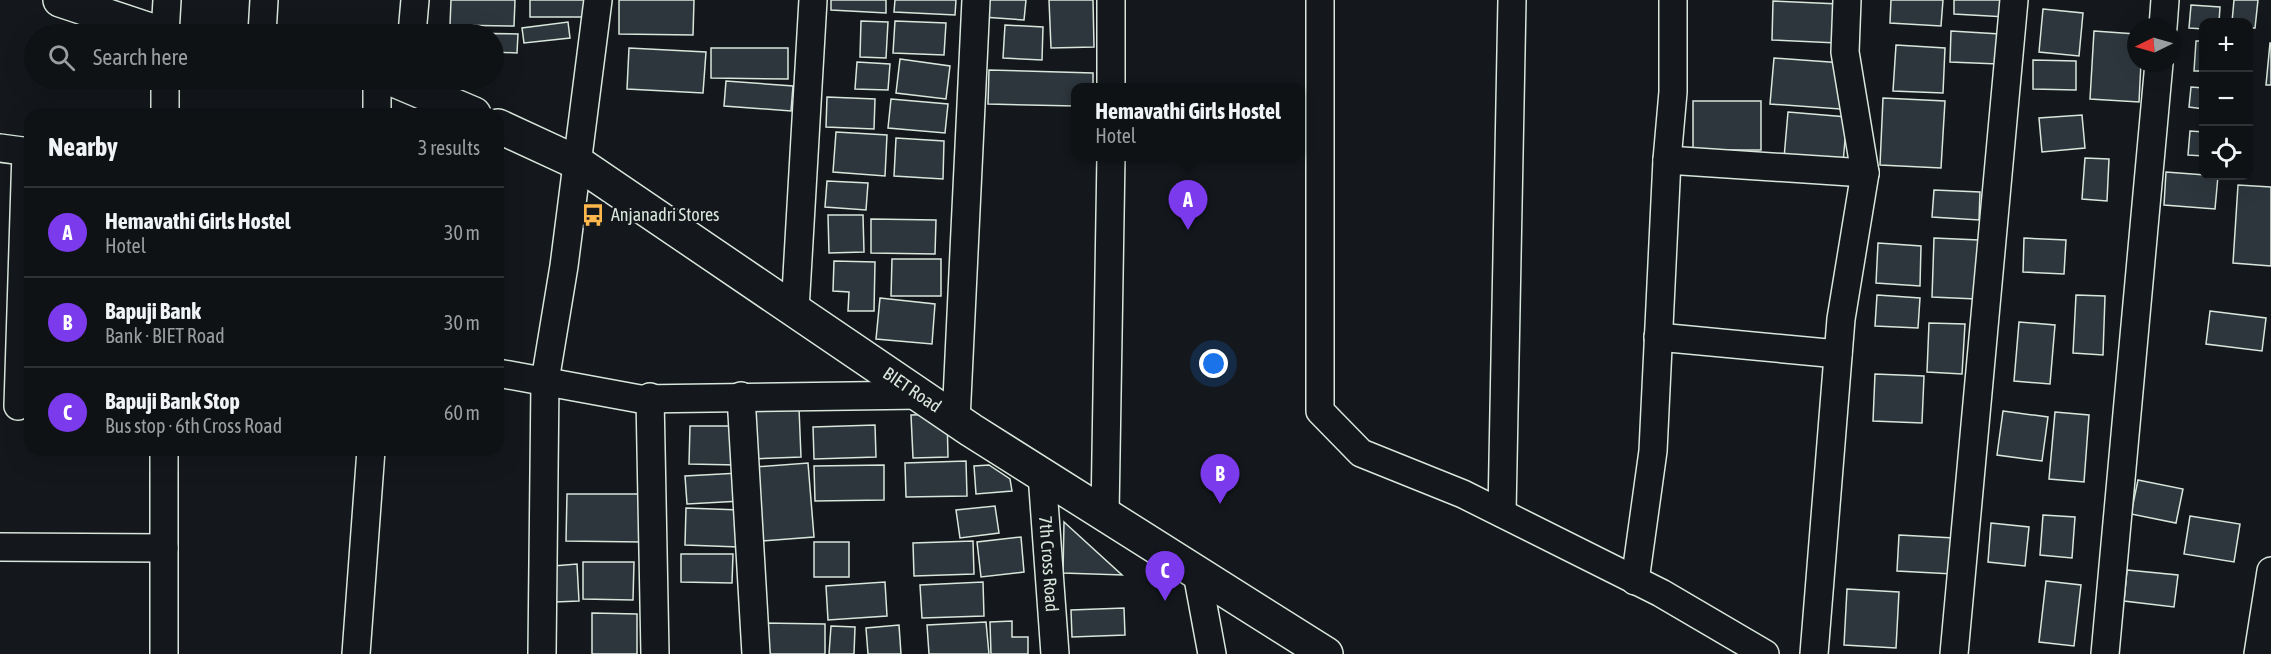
<!DOCTYPE html>
<html lang="en">
<head>
<meta charset="utf-8">
<style>
  body { margin:0; font-family:"Asap Condensed",sans-serif; background:#181b1e; color:#f1f3f6 }
  .controls { position:absolute; right:18px; top:18px; display:grid; overflow:hidden; border-radius:12px; box-shadow:0 6px 24px #0002 }
  .controls button { width:54px; height:54px; display:grid; place-items:center; padding:0; border:0; border-bottom:2px solid #2f3234; background:#0f1215; color:#f1f3f6; font:30px sans-serif }
  .compass { position:absolute; left:2127px; top:18px; width:54px; height:54px; border-radius:50%; background:#0f1215; box-shadow:0 6px 24px #0002; rotate:265deg }
  .you { position:absolute; left:1214px; top:364px; width:21px; height:21px; margin:-15px; border:4px solid #fff; border-radius:50%; background:#1a73e8; box-shadow:0 0 0 9px #1a73e833 }
  .badge { display:grid; place-items:center; width:39px; height:39px; border-radius:50%; background:#7c3aed; color:#fff; font-size:20px; font-weight:700 }
  .pin { position:absolute; translate:-50% -50px; filter:drop-shadow(0 2px 3px #0008) }
  .pin::after { content:''; position:absolute; top:32px; width:21px; height:18px; background:inherit; clip-path:polygon(0 0,100% 0,50% 100%) }
  .popup { position:absolute; left:1071px; top:83px; width:234px; height:78px; box-sizing:border-box; display:grid; place-content:center; border-radius:12px; background:#0f1215; filter:drop-shadow(0 2px 4px #0005); font-size:20px; white-space:nowrap; color:#9b9ea0 }
  .popup b { font-size:22px; color:#f1f3f6 }
  .popup::after { content:''; position:absolute; left:50%; top:100%; margin-left:-12px; border:12px solid transparent; border-top-color:#0f1215 }
  .list { margin:0; padding:0; list-style:none }
  h2 { display:flex; justify-content:space-between; align-items:center; height:78px; margin:0; padding:0 24px; font-size:26px }
  h2 small { font-size:20px; font-weight:400; color:#9b9ea0 }
  .list li { display:grid; grid-template-columns:39px 1fr auto; gap:18px; align-items:center; box-sizing:border-box; height:90px; padding:0 24px; border-top:2px solid #2f3234 }
  .list b { display:block; font-size:22px; white-space:nowrap }
  .list p { margin:0; font-size:20px; white-space:nowrap; color:#9b9ea0 }
  .list em { font-size:20px; font-style:normal; color:#9b9ea0 }
  .icon { flex:none; width:33px; height:33px; fill:none; stroke:currentColor; stroke-width:2; stroke-linecap:round; stroke-linejoin:round }
  .map { position:relative; flex:none; width:2271px; height:654px; overflow:hidden }
  .search { position:absolute; background:#0f1215; box-shadow:0 6px 24px #0002; left:24px; top:24px; width:480px; height:66px; display:flex; align-items:center; gap:15px; box-sizing:border-box; padding:0 21px; border-radius:33px; color:#9b9ea0; font-size:22px }
  .panel { position:absolute; background:#0f1215; box-shadow:0 6px 24px #0002; left:24px; top:108px; width:480px; height:348px; border-radius:18px }
  .map>svg:first-child { display:block }
  .building { fill:#2c363c; stroke:#d8e6dc; stroke-width:1.5 }
  .lines { fill:none; stroke-linecap:round; stroke-linejoin:round }
  .minor-casing { stroke:#d8e6dc; stroke-width:30 }
  .tertiary-casing { stroke:#d8e6dc; stroke-width:36 }
  .minor { stroke:#14181c; stroke-width:27 }
  .tertiary { stroke:#14181c; stroke-width:33 }
  .labels { text-anchor:middle; stroke-width:4.5; stroke-linejoin:round; paint-order:stroke }
  .poi-label { font-size:18px; fill:#d8e6dc; stroke:#14181c; text-anchor:start }
  .street-label { font-size:18px; fill:#d8e6dc; stroke:#14181c }
</style>
</head>
<body>
<div class="map">
<svg width="2271" height="654" viewBox="0 0 2271 654">
  <rect width="100%" height="100%" fill="#14181c"/>
  <g class="building">
    <path d="M451,0H515L514,26L450,25Z"/>
    <rect x="530" y="0" width="61" height="17"/>
    <path d="M619,0H694L693,35L619,34Z"/>
    <path d="M831,0H886V13L831,10Z"/>
    <path d="M895,0H956L955,15L894,12Z"/>
    <path d="M984,0H1026L1024,20L983,17Z"/>
    <path d="M1049,0H1093L1094,47L1051,48Z"/>
    <path d="M1891,0H1943L1941,26L1890,23Z"/>
    <path d="M1954,0H2007L2006,17L1954,14Z"/>
    <path d="M2234,0H2258L2255,28H2248V22H2232Z"/>
    <path d="M1773,1L1839,4L1837,43L1772,40Z"/>
    <path d="M2191,5L2220,7L2219,22H2204V29L2189,28Z"/>
    <path d="M2043,9L2083,13L2079,56L2039,52Z"/>
    <path d="M861,21L888,22L886,58L860,57Z"/>
    <path d="M895,21L946,23L944,55L893,53Z"/>
    <path d="M568,22L570,38L524,43L522,28Z"/>
    <path d="M1005,25L1043,27L1042,60L1003,58Z"/>
    <path d="M1951,31L2000,34L1998,64L1950,62Z"/>
    <path d="M2094,31L2136,34V63H2141L2139,102L2090,99Z"/>
    <path d="M462,33L518,34L517,53L494,52V34Z"/>
    <path d="M2196,41H2204V71H2194Z"/>
    <path d="M2270,43H2271V85H2266Z"/>
    <path d="M1896,45L1945,48L1943,93L1893,91Z"/>
    <path d="M629,48L706,52L703,93L627,89Z"/>
    <path d="M711,48H788V79L711,78Z"/>
    <path d="M1774,58L1843,63L1840,109L1770,104Z"/>
    <path d="M900,59L950,66L946,99L896,93Z"/>
    <path d="M2033,60L2076,61V90L2033,89Z"/>
    <path d="M857,62L890,64L888,90L855,89Z"/>
    <path d="M989,70L1093,73V88H1076V106L988,104Z"/>
    <path d="M726,81L793,86L791,111L724,106Z"/>
    <path d="M2191,87L2204,88V109L2189,107Z"/>
    <path d="M827,97L875,99L874,129L826,127Z"/>
    <path d="M1883,98L1945,101L1941,168L1880,165Z"/>
    <path d="M891,99L948,104L945,133L888,128Z"/>
    <rect x="1693" y="101" width="68" height="49"/>
    <path d="M1788,112L1847,117L1843,163L1784,158Z"/>
    <path d="M2082,115L2085,148L2042,152L2039,118Z"/>
    <path d="M2190,131L2204,132V156L2188,155Z"/>
    <path d="M836,132L887,135L885,176L833,172Z"/>
    <path d="M896,138L944,141L943,179L894,176Z"/>
    <path d="M2085,158L2109,159L2107,201L2082,199Z"/>
    <path d="M2166,172L2218,176L2215,209L2164,205Z"/>
    <path d="M827,181L868,183L866,210L825,207Z"/>
    <path d="M2238,185L2271,187V266L2233,263Z"/>
    <path d="M1934,190L1980,192L1979,220L1932,217Z"/>
    <path d="M828,215H863L864,252L829,253Z"/>
    <path d="M871,219L936,220L935,254L871,253Z"/>
    <path d="M1934,238L1979,240L1976,299L1932,297Z"/>
    <path d="M2024,238L2066,240L2064,274L2023,272Z"/>
    <path d="M1878,243L1921,246L1920,286L1876,283Z"/>
    <path d="M892,259H941V296H891Z"/>
    <path d="M834,261L875,262L874,311H848L849,292L833,291Z"/>
    <path d="M1877,295L1920,298L1918,328L1875,326Z"/>
    <path d="M2076,295L2105,296L2103,355L2073,353Z"/>
    <path d="M880,298L935,304L932,344L876,339Z"/>
    <path d="M2210,311L2266,318L2262,351L2206,344Z"/>
    <path d="M2019,322L2055,325L2050,384L2014,381Z"/>
    <path d="M1929,323L1965,324L1962,374L1927,372Z"/>
    <path d="M1875,374L1924,376L1922,423L1873,421Z"/>
    <path d="M799,408L801,457L751,459L750,410Z"/>
    <path d="M2003,411L2048,417L2042,461L1997,455Z"/>
    <path d="M2055,412L2089,415L2084,482L2049,479Z"/>
    <path d="M947,414L948,457L913,458L911,415Z"/>
    <path d="M875,425L876,457L814,459L813,427Z"/>
    <path d="M690,426H738L737,465L689,464Z"/>
    <path d="M966,461L967,496L906,497L905,463Z"/>
    <path d="M808,463L814,537L761,541L755,467Z"/>
    <path d="M884,465V500L815,501L814,466Z"/>
    <path d="M989,465L1010,479L1012,491L976,494L974,466Z"/>
    <path d="M739,473L741,501L687,504L685,476Z"/>
    <path d="M2138,480L2183,489L2176,523L2131,514Z"/>
    <path d="M567,494H642L641,542L566,541Z"/>
    <path d="M995,506L999,533L960,538L956,510Z"/>
    <path d="M686,508L740,510L739,547L685,545Z"/>
    <path d="M2043,515L2075,517L2072,558L2040,555Z"/>
    <path d="M2190,516L2240,524L2234,562L2184,554Z"/>
    <path d="M1064,522L1122,575L1063,573Z"/>
    <path d="M1991,523L2029,527L2025,566L1988,562Z"/>
    <path d="M1899,535L1954,538L1953,574L1897,571Z"/>
    <path d="M1021,537L1024,572L981,577L977,542Z"/>
    <path d="M973,541L974,574L914,576L913,543Z"/>
    <rect x="814" y="542" width="35" height="35"/>
    <path d="M681,554H733L732,583L681,582Z"/>
    <path d="M583,562H634L633,600L583,599Z"/>
    <path d="M577,564L579,601L555,602L553,566Z"/>
    <path d="M2127,570L2178,575L2174,607L2124,601Z"/>
    <path d="M2046,581L2081,585L2074,646L2039,642Z"/>
    <path d="M885,582L887,616L828,620L826,586Z"/>
    <path d="M983,582L984,616L922,618L920,585Z"/>
    <path d="M1847,589L1899,592L1896,648L1844,645Z"/>
    <path d="M1124,608L1125,635L1072,637L1071,610Z"/>
    <path d="M592,613L637,614V654H592Z"/>
    <path d="M1012,621V637H1028V654H991L990,622Z"/>
    <path d="M986,622L989,654H929L927,625Z"/>
    <path d="M764,623L825,624V654H763Z"/>
    <path d="M899,625L901,654H868L866,628Z"/>
    <path d="M831,626L855,627L854,654H829Z"/>
  </g>
  <g class="lines">
    <g class="minor-casing">
      <g id="minor">
        <path d="M1111,0V88"/>
        <path d="M1320,0V411L1361,453L1463,494L1661,593L1765,654"/>
        <path d="M2163,27L2165,0"/>
        <path d="M165,34L167,0"/>
        <path d="M262,34L264,0"/>
        <path d="M412,34L415,0"/>
        <path d="M165,80V114"/>
        <path d="M377,80V114"/>
        <path d="M0,148L30,152"/>
        <path d="M1667,160L1865,173"/>
        <path d="M795,310L813,0"/>
        <path d="M1658,337L1838,354"/>
        <path d="M498,373L640,399L920,395"/>
        <path d="M741,396L756,654"/>
        <path d="M650,397L655,654"/>
        <path d="M18,406L26,152"/>
        <path d="M956,420L976,0"/>
        <path id="s1" d="M1042,474L1055,654"/>
        <path d="M1502,513L1512,0"/>
        <path d="M1105,514L1111,156"/>
        <path d="M0,547L164,548"/>
        <path d="M1197,573L1212,654"/>
        <path d="M1635,581L1653,451L1667,160L1673,92V0"/>
        <path d="M164,654V450"/>
        <path d="M356,654L371,450"/>
        <path d="M542,654L545,381L564,266L598,0"/>
        <path d="M1814,654L1841,319L1865,173L1845,52L1847,0"/>
        <path d="M1954,654L2014,0"/>
        <path d="M2105,654L2159,63"/>
        <path d="M2258,654L2271,571"/>
      </g>
    </g>
    <g class="tertiary-casing">
      <g id="tertiary">
        <path d="M60,0L162,34"/>
        <path d="M394,80L474,114"/>
        <path id="s2" d="M498,126L578,163L971,430L1326,654"/>
      </g>
    </g>
    <use href="#minor" class="minor"/>
    <use href="#tertiary" class="tertiary"/>
  </g>
  <defs>
    <g id="bus-bare" transform="scale(1.8)"><path d="M-5-6H5V4H4V6H2V4H-2V6H-4V4H-5ZM-3.5-4V0h7V-4ZM-3.5 1.2v1.5H-2V1.2ZM2 1.2v1.5H3.5V1.2Z" fill="#ffb74d" stroke="#14181c" stroke-width="2.5" paint-order="stroke"/></g>
  </defs>
  <g fill-rule="evenodd">
    <use href="#bus-bare" x="593" y="215"/>
  </g>
  <g class="labels">
    <g class="poi-label">
      <text x="611" y="221">Anjanadri Stores</text>
    </g>
    <g class="street-label">
      <text dy="6" stroke="none"><textPath href="#s2" startOffset="492">BIET Road</textPath></text>
      <text dy="6" stroke="none"><textPath href="#s1" startOffset="90">7th Cross Road</textPath></text>
    </g>
  </g>
</svg>
<div class="controls">
<button>+</button>
<button>−</button>
<button><svg class="icon" aria-label="locate" viewBox="0 0 24 24"><circle cx="12" cy="12" r="6"/><path d="M12 2v4M12 18v4M2 12h4M18 12h4"/></svg></button>
</div>
<svg class="compass" viewBox="-18 -18 36 36"><path d="M0-13l5 13h-10z" fill="#e53935"/><path d="M0 13l5-13h-10z" fill="#9b9ea0"/></svg>
<div class="you"></div>
<div class="pin badge" style="left:1188px;top:230px">A</div>
<div class="popup"><b>Hemavathi Girls Hostel</b>Hotel</div>
<div class="pin badge" style="left:1220px;top:504px">B</div>
<div class="pin badge" style="left:1165px;top:601px">C</div>
<div class="search"><svg class="icon" aria-label="search" viewBox="0 0 24 24"><circle cx="10" cy="10" r="6"/><path d="M15 15l6 6"/></svg>Search here</div>
<section class="panel">
<h2>Nearby<small>3 results</small></h2>
<ul class="list">
<li><span class="badge">A</span><div><b>Hemavathi Girls Hostel</b><p>Hotel</p></div><em>30 m</em></li>
<li><span class="badge">B</span><div><b>Bapuji Bank</b><p>Bank · BIET Road</p></div><em>30 m</em></li>
<li><span class="badge">C</span><div><b>Bapuji Bank Stop</b><p>Bus stop · 6th Cross Road</p></div><em>60 m</em></li>
</ul>
</section>
</div>
</body>
</html>
